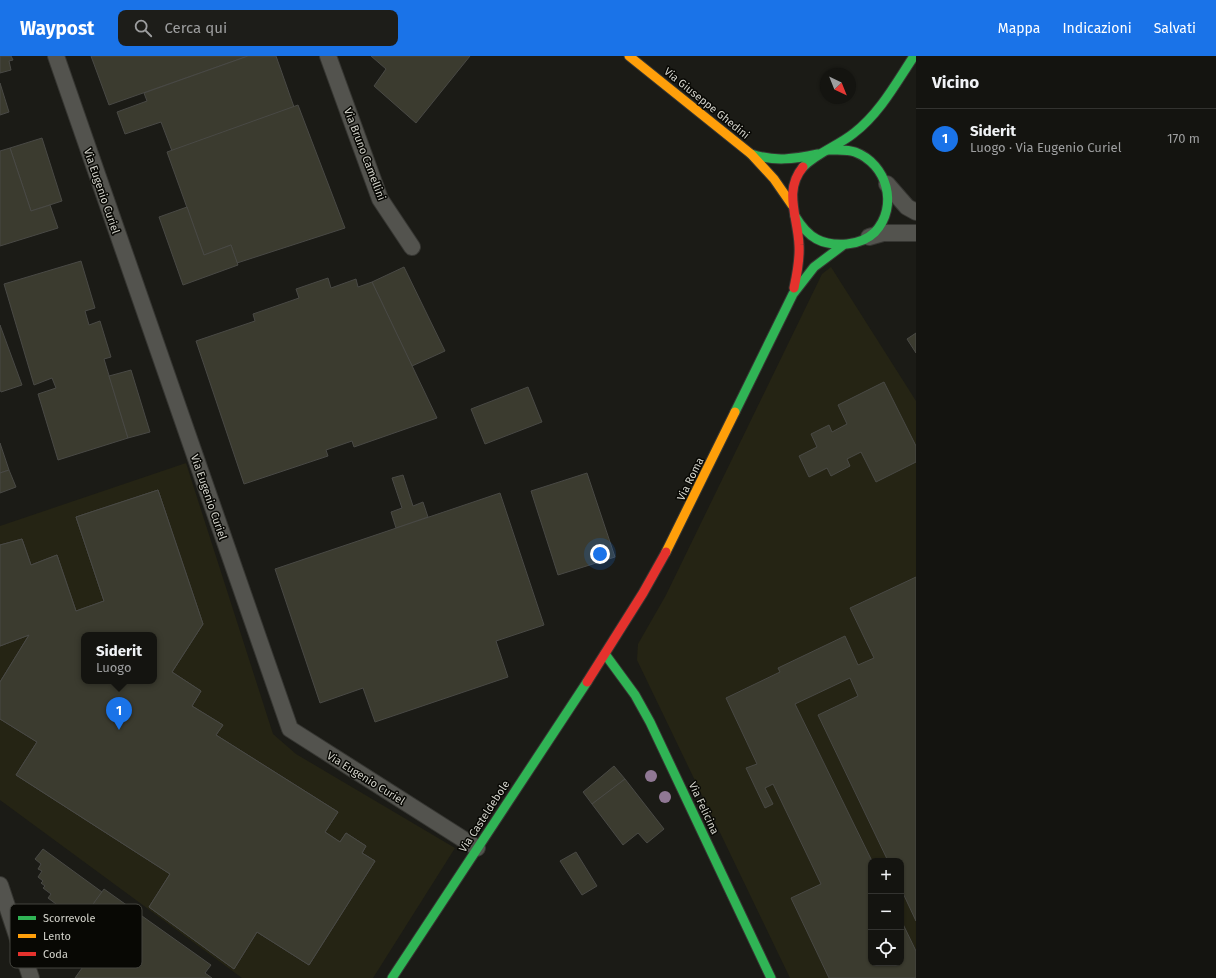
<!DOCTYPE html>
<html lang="it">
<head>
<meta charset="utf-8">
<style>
  body { margin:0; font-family:"Fira Sans",sans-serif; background:#1d1d19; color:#f1f3f6 }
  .controls { position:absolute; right:12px; bottom:12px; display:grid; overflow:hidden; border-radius:8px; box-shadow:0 1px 3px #0004 }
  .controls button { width:36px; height:36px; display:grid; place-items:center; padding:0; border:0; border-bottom:1px solid #333330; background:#141410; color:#f1f3f6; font:20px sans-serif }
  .compass { position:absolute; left:820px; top:12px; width:36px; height:36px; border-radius:50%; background:#141410; box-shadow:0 1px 3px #0004; rotate:137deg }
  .you { position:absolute; left:600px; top:498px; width:14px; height:14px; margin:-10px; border:3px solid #fff; border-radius:50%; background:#1a73e8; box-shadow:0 0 0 6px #1a73e833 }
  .badge { display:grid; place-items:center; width:26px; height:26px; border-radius:50%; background:#1a73e8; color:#fff; font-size:13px; font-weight:700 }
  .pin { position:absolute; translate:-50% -33px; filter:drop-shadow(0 1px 2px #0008) }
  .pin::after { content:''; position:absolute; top:21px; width:14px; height:12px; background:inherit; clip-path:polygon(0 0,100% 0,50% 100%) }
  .popup { position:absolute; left:81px; top:576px; width:76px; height:52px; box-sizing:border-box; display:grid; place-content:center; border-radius:8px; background:#141410; filter:drop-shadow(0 1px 3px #0005); font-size:13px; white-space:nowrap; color:#9d9e9f }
  .popup b { font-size:15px; color:#f1f3f6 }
  .popup::after { content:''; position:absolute; left:50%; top:100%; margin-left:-8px; border:8px solid transparent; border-top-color:#141410 }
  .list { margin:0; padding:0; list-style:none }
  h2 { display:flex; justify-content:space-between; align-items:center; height:52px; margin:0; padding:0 16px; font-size:17px }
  h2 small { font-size:13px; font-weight:400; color:#9d9e9f }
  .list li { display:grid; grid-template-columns:26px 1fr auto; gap:12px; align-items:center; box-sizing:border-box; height:60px; padding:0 16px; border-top:1px solid #333330 }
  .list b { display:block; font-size:15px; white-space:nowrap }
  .list p { margin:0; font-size:13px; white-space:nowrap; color:#9d9e9f }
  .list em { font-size:13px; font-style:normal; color:#9d9e9f }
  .icon { flex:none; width:22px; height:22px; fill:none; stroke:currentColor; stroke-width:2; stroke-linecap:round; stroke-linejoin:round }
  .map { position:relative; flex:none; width:916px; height:922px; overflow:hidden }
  header { display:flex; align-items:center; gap:24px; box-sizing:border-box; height:56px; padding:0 20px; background:#1a73e8; color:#fff }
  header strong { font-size:19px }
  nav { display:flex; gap:22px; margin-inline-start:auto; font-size:14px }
  .search { width:280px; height:36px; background:#1d1d19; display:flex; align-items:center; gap:10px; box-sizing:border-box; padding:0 14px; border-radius:8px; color:#9d9e9f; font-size:15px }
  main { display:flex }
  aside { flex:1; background:#141410 }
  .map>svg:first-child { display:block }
  .built { fill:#252414; fill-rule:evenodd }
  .building { fill:#3b3b2f; stroke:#494945; fill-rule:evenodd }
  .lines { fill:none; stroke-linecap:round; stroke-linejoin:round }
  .street-casing { stroke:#363632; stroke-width:18 }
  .fast-casing { stroke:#363632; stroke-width:11 }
  .slow-casing { stroke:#363632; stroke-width:11 }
  .jam-casing { stroke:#363632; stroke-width:11 }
  .street { stroke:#53534e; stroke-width:16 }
  .fast { stroke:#30b455; stroke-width:9 }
  .slow { stroke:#ff9f0a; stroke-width:9 }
  .jam { stroke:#e5322d; stroke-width:9 }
  .tree { fill:#907894 }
  .labels { text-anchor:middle; stroke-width:3; stroke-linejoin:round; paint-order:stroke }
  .street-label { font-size:11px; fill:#d2d2ca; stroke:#080804 }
  .key { fill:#080804; stroke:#45453f; stroke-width:1 }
  .key-label { font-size:11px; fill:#d2d2ca }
</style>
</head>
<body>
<header>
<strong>Waypost</strong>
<div class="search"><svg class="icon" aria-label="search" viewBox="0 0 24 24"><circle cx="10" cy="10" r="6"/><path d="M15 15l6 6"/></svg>Cerca qui</div>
<nav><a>Mappa</a><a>Indicazioni</a><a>Salvati</a></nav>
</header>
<main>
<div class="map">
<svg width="916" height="922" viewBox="0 0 916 922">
  <rect width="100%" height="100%" fill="#1b1b16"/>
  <g class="built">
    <path d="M831,211L916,345V922H790L637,604L638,588L666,539L822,218ZM871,805H901V907H871Z"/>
    <path d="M186,407L273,678L296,698L455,792L373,922H242L0,744V470ZM84,579H154V625H84Z"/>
  </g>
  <g class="building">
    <path d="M0,0H11L13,4L9,5L11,14L0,17Z"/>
    <path d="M91,0H248L109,49Z"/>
    <path d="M248,0H276L294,51L172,95L161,66L125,78L117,56L147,45L144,37Z"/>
    <path d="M371,0H470L416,67L374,30L386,13Z"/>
    <path d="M0,27L9,56L0,59Z"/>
    <path d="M298,49L345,172L237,207L231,189L204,199L167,96Z"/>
    <path d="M42,82L62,145L31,155L10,92Z"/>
    <path d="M10,92L31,155L50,149L58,172L0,190V95Z"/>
    <path d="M187,151L204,199L231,189L238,209L183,229L159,161Z"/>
    <path d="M81,205L95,252L85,255L89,269L100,265L111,301L104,303L128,382L58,404L38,338L56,332L52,322L34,329L4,228Z"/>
    <path d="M404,211L445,295L412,310L372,226Z"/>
    <path d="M328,222L331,232L356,223L358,231L372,226L437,362L354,391L352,385L326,394L328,400L244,428L196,285L255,265L253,258L299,242L296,233Z"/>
    <path d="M0,269L22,329L1,336L0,334Z"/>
    <path d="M916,277V297L907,283Z"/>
    <path d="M131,314L150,376L128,382L109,320Z"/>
    <path d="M884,326L916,390V406L876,426L861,396L847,403L850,410L831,420L827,412L809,421L799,400L817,391L811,378L829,369L832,376L847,368L838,349Z"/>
    <path d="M528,331L542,366L485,388L471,353Z"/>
    <path d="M0,387L9,414L0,417Z"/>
    <path d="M9,414L16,431L0,437V417Z"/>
    <path d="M587,417L615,501L558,519L531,435Z"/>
    <path d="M403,419L413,450L423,446L428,461L396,472L391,456L402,452L392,422Z"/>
    <path d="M158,434L203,568L172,616L201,635L192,650L223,669L216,679L338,756L325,776L340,786L346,777L366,790L362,797L375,805L309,909L257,876L234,913L149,851L170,818L16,719L37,686L0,663V626L29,579L0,590V489L22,483L31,509L57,499L76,555L104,545L76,461ZM84,579H154V625H84ZM320,785L335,794L312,830L297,821ZM293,828L307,838L295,857L280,847Z"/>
    <path d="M158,434L203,568L172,616L201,635L192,650L223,669L216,679L338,756L325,776L340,786L346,777L366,790L362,797L375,805L309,909L257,876L234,913L149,851L170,818L16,719L37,686L0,663V626L29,579L0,590V489L22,483L31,509L57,499L76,555L104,545L76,461ZM84,579H154V625H84Z"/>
    <path d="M500,437L544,569L496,585L508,621L375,666L363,632L320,647L275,513Z"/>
    <path d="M916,521V865L901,833V805H888L818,659L858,640L850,622L795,648L872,805L871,907H901V864L916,895V922H829L791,842L821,828L773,728L765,732L773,748L765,752L746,712L757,708L726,642L780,616L778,612L845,580L858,609L874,602L850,552Z"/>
    <path d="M614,710L625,723L592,748L583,736Z"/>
    <path d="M625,723L664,773L647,787L638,777L623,789L592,748Z"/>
    <path d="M43,793L102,836L74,875L49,858L56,848L48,842L51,838L43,832L45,830L41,827L43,825L38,821L42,815L38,813L41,808L35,803Z"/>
    <path d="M576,796L597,830L582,839L560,805Z"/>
    <path d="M104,833L211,909L205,917L212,922H75L87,905L64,888Z"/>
  </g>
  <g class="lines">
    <g class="street-casing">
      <g id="street">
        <path d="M56,0L290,673L477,792"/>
        <path d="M328,0L380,143L412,191"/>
        <path d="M887,128L907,151L916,156"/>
        <path d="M869,181L883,177H916"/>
        <path d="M0,829L31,922"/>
      </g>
    </g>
    <g class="fast-casing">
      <g id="fast">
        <path d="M751,98C775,106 794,103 818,98"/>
        <path d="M803,111C818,96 838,90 854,77C880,57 896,27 914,0"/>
        <path d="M795,160C808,182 822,190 847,188C857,187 868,183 875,176C899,150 887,108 855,96C848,93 836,94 828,94"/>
        <path d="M735,356L793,238L814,211L842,190"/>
        <path d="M605,598L635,639L650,666L771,922"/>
        <path d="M392,922L587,626"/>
      </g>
    </g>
    <g class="slow-casing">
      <g id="slow">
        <path d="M629,0L751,98L774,123L792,149"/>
        <path d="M666,496L735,356"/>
      </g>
    </g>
    <g class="jam-casing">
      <g id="jam">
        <path d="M794,232C797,218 800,203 799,189C798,161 783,135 803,111"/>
        <path d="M587,626L643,537L666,496"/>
      </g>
    </g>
    <use href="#street" class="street"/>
    <use href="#fast" class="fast"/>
    <use href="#slow" class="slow"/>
    <use href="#jam" class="jam"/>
  </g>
  <g class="tree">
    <circle cx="651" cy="720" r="6"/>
    <circle cx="665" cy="741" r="6"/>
  </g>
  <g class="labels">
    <g class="street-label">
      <text transform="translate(707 47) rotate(39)" y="4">Via Giuseppe Ghedini</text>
      <text transform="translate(365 98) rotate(69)" y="4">Via Bruno Camellini</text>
      <text transform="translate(102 135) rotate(71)" y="4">Via Eugenio Curiel</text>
      <text transform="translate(690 423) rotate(-64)" y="4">Via Roma</text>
      <text transform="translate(209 441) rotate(71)" y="4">Via Eugenio Curiel</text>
      <text transform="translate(366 722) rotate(32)" y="4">Via Eugenio Curiel</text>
      <text transform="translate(704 752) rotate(65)" y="4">Via Felicina</text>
      <text transform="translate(484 760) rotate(-57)" y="4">Via Casteldebole</text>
    </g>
  </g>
  <rect x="10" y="848" width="132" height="64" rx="6" class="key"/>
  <rect x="18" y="860" width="18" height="4" fill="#30b455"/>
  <rect x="18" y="878" width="18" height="4" fill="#ff9f0a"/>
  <rect x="18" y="896" width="18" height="4" fill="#e5322d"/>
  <g class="key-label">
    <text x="43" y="866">Scorrevole</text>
    <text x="43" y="884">Lento</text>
    <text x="43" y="902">Coda</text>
  </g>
</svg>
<div class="controls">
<button>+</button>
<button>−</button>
<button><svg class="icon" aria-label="locate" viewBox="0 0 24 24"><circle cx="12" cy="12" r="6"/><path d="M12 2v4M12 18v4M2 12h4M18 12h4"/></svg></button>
</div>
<svg class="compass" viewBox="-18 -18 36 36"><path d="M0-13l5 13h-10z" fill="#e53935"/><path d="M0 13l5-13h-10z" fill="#9d9e9f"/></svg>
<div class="you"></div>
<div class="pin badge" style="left:119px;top:674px">1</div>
<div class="popup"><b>Siderit</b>Luogo</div>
</div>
<aside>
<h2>Vicino<small></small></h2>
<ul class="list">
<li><span class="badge">1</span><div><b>Siderit</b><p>Luogo · Via Eugenio Curiel</p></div><em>170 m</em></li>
</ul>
</aside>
</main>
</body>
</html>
